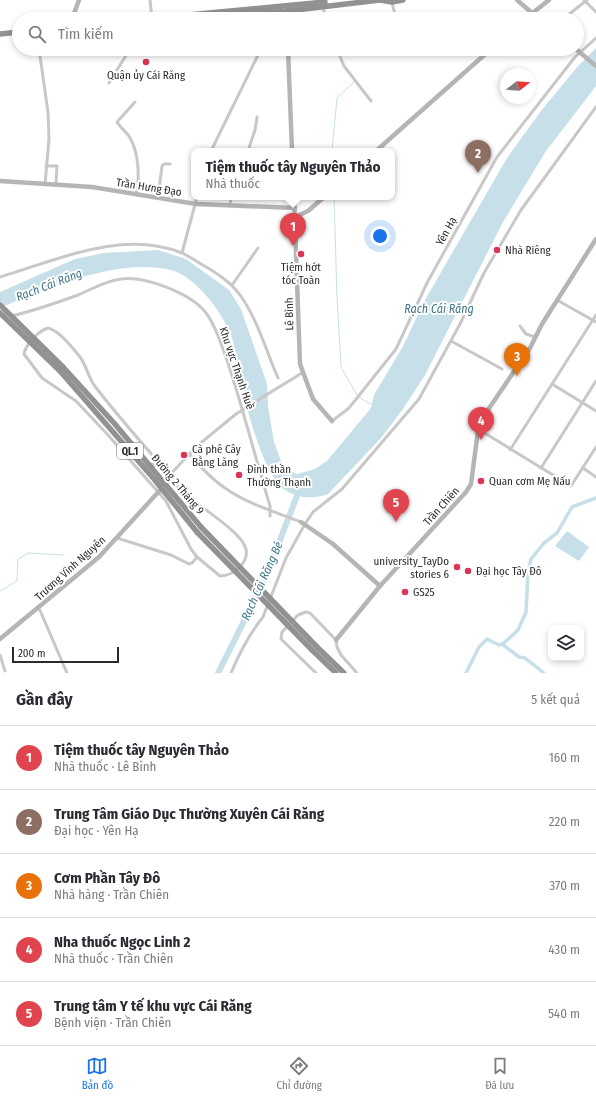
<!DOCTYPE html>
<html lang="vi">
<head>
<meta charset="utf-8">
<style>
  body { margin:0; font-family:"Fira Sans Condensed",sans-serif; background:#f2f2f3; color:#2b2b33 }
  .controls { position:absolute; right:12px; bottom:12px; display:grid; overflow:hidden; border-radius:8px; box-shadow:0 2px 6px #0003 }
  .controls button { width:36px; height:36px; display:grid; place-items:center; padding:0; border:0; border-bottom:1px solid #e1e1e2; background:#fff; color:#2b2b33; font:20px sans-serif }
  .compass { position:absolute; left:500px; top:68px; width:36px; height:36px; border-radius:50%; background:#fff; box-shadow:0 2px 6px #0003; rotate:73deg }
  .scale { position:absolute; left:12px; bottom:10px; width:107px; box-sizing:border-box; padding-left:4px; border:2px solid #2b2b2b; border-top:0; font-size:11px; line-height:14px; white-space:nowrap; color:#2b2b2b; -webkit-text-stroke:3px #fff; paint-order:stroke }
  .you { position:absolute; left:380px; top:236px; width:14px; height:14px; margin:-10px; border:3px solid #fff; border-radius:50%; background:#1a73e8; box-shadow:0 0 0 6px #1a73e833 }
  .badge { display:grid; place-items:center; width:26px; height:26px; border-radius:50%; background:#1a73e8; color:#fff; font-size:13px; font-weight:700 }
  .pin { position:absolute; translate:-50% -33px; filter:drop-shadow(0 1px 2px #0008) }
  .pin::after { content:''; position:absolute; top:21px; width:14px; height:12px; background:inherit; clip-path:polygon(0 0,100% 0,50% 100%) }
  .popup { position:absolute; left:191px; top:148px; width:204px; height:52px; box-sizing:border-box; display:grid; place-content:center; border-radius:8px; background:#fff; filter:drop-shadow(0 1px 3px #0005); font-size:13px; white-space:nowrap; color:#7c7c81 }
  .popup b { font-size:15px; color:#2b2b33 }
  .popup::after { content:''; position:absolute; left:50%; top:100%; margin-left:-8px; border:8px solid transparent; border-top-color:#fff }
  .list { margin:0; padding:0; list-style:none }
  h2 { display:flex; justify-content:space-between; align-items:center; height:52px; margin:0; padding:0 16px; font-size:17px }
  h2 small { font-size:13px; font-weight:400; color:#7c7c81 }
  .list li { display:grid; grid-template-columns:26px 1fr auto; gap:12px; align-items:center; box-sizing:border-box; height:64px; padding:0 16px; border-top:1px solid #e1e1e2 }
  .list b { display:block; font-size:15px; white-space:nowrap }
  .list p { margin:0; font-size:13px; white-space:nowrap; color:#7c7c81 }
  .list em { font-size:13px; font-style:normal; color:#7c7c81 }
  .icon { flex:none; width:22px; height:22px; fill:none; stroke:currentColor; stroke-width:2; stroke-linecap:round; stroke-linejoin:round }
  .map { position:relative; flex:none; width:596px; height:673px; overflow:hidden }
  .search { position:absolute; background:#fff; box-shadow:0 2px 6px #0003; left:12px; right:12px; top:12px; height:44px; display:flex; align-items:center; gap:10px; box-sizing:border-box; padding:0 14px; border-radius:22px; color:#7c7c81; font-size:15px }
  .sheet { height:372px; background:#fff }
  nav { display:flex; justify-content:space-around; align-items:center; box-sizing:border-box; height:56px; border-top:1px solid #e1e1e2; background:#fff; font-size:11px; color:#7c7c81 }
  nav a { display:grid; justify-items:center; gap:2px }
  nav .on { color:#1a73e8 }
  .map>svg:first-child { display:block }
  .water { fill:#c6dfe8 }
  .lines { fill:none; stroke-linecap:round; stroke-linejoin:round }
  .stream { stroke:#c6dfe8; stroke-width:1 }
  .canal { stroke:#c6dfe8; stroke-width:3.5 }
  .river { stroke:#c6dfe8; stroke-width:6 }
  .street { stroke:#c8c8c8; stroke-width:3 }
  .secondary { stroke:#b5b5b5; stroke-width:4.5 }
  .highway { stroke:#929292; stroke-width:5.5 }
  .street-bridge { stroke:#c8c8c8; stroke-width:3 }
  .secondary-bridge { stroke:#b5b5b5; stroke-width:4.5 }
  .highway-bridge { stroke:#929292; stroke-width:5.5 }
  .poi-dot { fill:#dc3454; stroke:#fff; stroke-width:1.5 }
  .labels { text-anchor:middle; stroke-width:4; stroke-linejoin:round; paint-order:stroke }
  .shield { fill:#fff; stroke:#6b6b6b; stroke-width:1 }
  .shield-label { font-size:10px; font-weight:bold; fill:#2b2b2b }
  .poi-label { font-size:11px; fill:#2b2b2b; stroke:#fff; text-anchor:start }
  .street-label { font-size:11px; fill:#2b2b2b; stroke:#fff }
  .water-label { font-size:12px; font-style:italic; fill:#3e7489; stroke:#fff }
</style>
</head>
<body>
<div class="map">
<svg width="596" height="673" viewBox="0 0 596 673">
  <rect width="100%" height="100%" fill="#fff"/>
  <g class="water">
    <path d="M596,48V86L546,151L503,222L425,375L403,409L381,438L328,494C313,499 299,499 285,490C267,479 250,421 245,400C239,379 238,356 231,335C223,313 195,276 171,270C119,257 47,288 0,308V292L75,259L104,253L158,250L186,259L229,290L241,309L267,384L268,406L274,442L281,461L290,471L297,474L315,469L327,461L371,408L374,395L402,348L425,300L507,158L541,111L578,66Z"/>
    <path d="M567,531L589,547L579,561L555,546Z"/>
  </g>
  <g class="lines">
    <g class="stream">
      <path d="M332,151L337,98L354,82"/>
      <path d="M334,197L337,297L341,367L357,395"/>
      <path d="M359,397L372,405"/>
      <path d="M0,591L17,581L18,559L28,553L64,555"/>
    </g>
    <g class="canal">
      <path d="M502,644L519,657L525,658L544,673"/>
      <path d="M466,673L479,647L487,639L499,645L504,643L518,630L526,612L528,573L531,559L544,543L557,533L572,507L596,498"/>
    </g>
    <path class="river" d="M218,673L265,579L300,488"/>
    <g class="street">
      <path d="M150,0L152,19"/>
      <path d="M584,0L596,12"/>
      <path d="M392,2L395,15H405L408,19"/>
      <path d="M322,6L327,19"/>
      <path d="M278,19L286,12"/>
      <path d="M563,19L587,0"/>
      <path d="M39,49L48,112L49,139L45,184"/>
      <path d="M337,49L344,66L371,101"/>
      <path d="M109,83L130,49"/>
      <path d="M135,102L117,122C120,127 125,131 129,136C139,152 140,177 136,194"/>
      <path d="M211,151L261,49"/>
      <path d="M248,151L255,130L257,117"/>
      <path d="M46,166H57L56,184"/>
      <path d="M158,198L162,166L164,164H170"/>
      <path d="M229,206L232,197"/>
      <path d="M182,253L197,197"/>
      <path d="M0,277C58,260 122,229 182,253C188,256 195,260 201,264C215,272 230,281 240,295C258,320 266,351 278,378"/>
      <path d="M232,285L258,248"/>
      <path d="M557,300L596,322"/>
      <path d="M11,316C34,311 56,303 78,295C92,289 105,281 121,279C145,276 191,293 206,313C216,326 221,344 227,360C243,408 255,457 270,506V516"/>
      <path d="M520,326L526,334L535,337"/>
      <path d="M48,328C59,330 73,348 80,357C86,365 88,376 94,385C113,410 133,433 154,457C157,460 158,464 160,468C168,477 178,488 188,496C201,508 242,532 246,549C249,563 233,576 220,576L197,557L191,549L166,501L108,435L76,401L42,378L24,354C26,344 38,331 48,328Z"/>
      <path d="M451,341L502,369"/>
      <path d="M552,384L596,411"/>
      <path d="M271,392L302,373"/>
      <path d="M332,421L349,408L396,349L428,281L497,157L575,57L596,38"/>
      <path d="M478,429L571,486L596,447"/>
      <path d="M510,450L596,315"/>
      <path d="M189,454C200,466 211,479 225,488C247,504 276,512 301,522"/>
      <path d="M148,463L160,467"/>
      <path d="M541,468L596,381"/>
      <path d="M583,468L596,477"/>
      <path d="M164,481L197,446L236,414"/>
      <path d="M117,538L171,555L189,564L192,563L197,557"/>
      <path d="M39,608L67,673"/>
      <path d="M0,655L5,671"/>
      <path d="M231,673C239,654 250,633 263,617L286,558L305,524L313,512L342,489L419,399L460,324L484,273L521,210L596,107"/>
      <path d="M316,673L281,639L282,632L298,615L306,612L310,613L336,640L337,647L341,655L357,673"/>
    </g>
    <g class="secondary">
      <path d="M517,0L539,19"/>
      <path d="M287,9V19"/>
      <path d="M72,19L79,0"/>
      <path d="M525,19L549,0"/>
      <path d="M288,49L292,151"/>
      <path d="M376,151L491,49"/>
      <path d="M0,181L92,187L196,204L295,208"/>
      <path d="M294,197L300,364L313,399L332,421"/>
      <path d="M295,217L308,211L324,197"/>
      <path d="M301,522L333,544L380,586L466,492L471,484L479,423L530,348L542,324L596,239"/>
      <path d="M0,639L99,557L162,488"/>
      <path d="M336,640L380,586"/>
    </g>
    <g class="highway">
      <path d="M147,19L325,2"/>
      <path d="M190,19L287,11L380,0L392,2L403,0"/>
      <path d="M0,34L19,32"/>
      <path d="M63,367L114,423L201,527"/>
      <path d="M60,371L154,479L197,532"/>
      <path d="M317,647L344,673"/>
      <path d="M312,650L336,673"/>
    </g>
    <path class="street-bridge" d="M236,414L271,392"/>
    <path class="secondary-bridge" d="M576,49L596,66"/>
    <g class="highway-bridge">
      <path d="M0,305L63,367"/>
      <path d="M0,313L60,371"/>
      <path d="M201,527L317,647"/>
      <path d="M197,532L312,650"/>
    </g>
  </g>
  <g class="poi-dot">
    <circle cx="146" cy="62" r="4"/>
    <circle cx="497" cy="250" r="4"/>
    <circle cx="301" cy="254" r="4"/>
    <circle cx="184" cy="455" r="4"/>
    <circle cx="239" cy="475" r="4"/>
    <circle cx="481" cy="481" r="4"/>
    <circle cx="457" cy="567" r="4"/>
    <circle cx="468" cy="571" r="4"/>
    <circle cx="405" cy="592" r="4"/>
  </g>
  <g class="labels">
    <rect class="shield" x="117" y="443" width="26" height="16" rx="3"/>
    <g class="shield-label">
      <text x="130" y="455">QL.1</text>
    </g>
    <g class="poi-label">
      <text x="146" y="79" text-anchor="middle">Quận ủy Cái Răng</text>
      <text x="505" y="254">Nhà Riêng</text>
      <text x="301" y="271" text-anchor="middle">Tiệm hớt<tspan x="301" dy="13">tóc Toàn</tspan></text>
      <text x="192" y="453">Cà phê Cây<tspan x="192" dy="13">Bằng Lăng</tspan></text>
      <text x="247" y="473">Đình thần<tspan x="247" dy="13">Thường Thạnh</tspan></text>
      <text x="489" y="485">Quan cơm Mẹ Nấu</text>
      <text x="449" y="565" text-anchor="end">university_TayDo<tspan x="449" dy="13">stories 6</tspan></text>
      <text x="476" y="575">Đại học Tây Đô</text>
      <text x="413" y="596">GS25</text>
    </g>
    <g class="street-label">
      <text transform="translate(149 187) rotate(9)" y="4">Trần Hưng Đạo</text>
      <text transform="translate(446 231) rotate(-61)" y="4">Yên Hạ</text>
      <text transform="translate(289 314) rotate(-91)" y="4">Lê Bình</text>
      <text transform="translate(237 368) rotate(71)" y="4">Khu vực Thạnh Huề</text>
      <text transform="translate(178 484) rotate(50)" y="4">Đường 2 Tháng 9</text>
      <text transform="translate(441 506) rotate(-48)" y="4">Trần Chiên</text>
      <text transform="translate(70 568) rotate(-42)" y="4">Trương Vĩnh Nguyên</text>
    </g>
    <g class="water-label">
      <text transform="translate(49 285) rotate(-21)" y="4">Rạch Cái Răng</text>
      <text x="439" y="313">Rạch Cái Răng</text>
      <text transform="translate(262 581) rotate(-66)" y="4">Rạch Cái Răng Bé</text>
    </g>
  </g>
</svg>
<div class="controls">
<button><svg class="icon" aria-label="layers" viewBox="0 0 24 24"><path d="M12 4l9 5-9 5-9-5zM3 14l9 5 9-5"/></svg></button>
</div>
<svg class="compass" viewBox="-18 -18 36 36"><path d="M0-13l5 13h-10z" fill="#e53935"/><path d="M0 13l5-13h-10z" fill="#7c7c81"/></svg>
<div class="scale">200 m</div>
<div class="you"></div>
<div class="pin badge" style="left:293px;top:246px;background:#e0444e">1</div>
<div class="popup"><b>Tiệm thuốc tây Nguyên Thảo</b>Nhà thuốc</div>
<div class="pin badge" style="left:478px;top:173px;background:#8d6e63">2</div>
<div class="pin badge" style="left:517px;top:376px;background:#e8710a">3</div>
<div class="pin badge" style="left:481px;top:440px;background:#e0444e">4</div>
<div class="pin badge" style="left:396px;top:522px;background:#e0444e">5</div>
<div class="search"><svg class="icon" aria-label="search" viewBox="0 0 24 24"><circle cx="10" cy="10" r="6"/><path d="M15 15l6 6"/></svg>Tìm kiếm</div>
</div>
<section class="sheet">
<h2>Gần đây<small>5 kết quả</small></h2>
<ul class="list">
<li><span class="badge" style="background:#e0444e">1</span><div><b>Tiệm thuốc tây Nguyên Thảo</b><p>Nhà thuốc · Lê Bình</p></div><em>160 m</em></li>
<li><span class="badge" style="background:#8d6e63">2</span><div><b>Trung Tâm Giáo Dục Thường Xuyên Cái Răng</b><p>Đại học · Yên Hạ</p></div><em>220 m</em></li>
<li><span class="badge" style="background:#e8710a">3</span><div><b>Cơm Phần Tây Đô</b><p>Nhà hàng · Trần Chiên</p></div><em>370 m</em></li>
<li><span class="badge" style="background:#e0444e">4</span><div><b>Nha thuốc Ngọc Linh 2</b><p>Nhà thuốc · Trần Chiên</p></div><em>430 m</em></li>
<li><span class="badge" style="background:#e0444e">5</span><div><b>Trung tâm Y tế khu vực Cái Răng</b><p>Bệnh viện · Trần Chiên</p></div><em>540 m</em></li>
</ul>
</section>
<nav>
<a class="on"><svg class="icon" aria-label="map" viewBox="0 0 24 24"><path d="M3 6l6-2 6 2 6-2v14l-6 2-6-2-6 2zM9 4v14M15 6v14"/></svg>Bản đồ</a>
<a><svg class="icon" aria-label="directions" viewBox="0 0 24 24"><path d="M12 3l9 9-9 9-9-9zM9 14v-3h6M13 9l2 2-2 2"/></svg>Chỉ đường</a>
<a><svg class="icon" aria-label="saved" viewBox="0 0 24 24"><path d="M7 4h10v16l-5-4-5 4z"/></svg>Đã lưu</a>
</nav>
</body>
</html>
